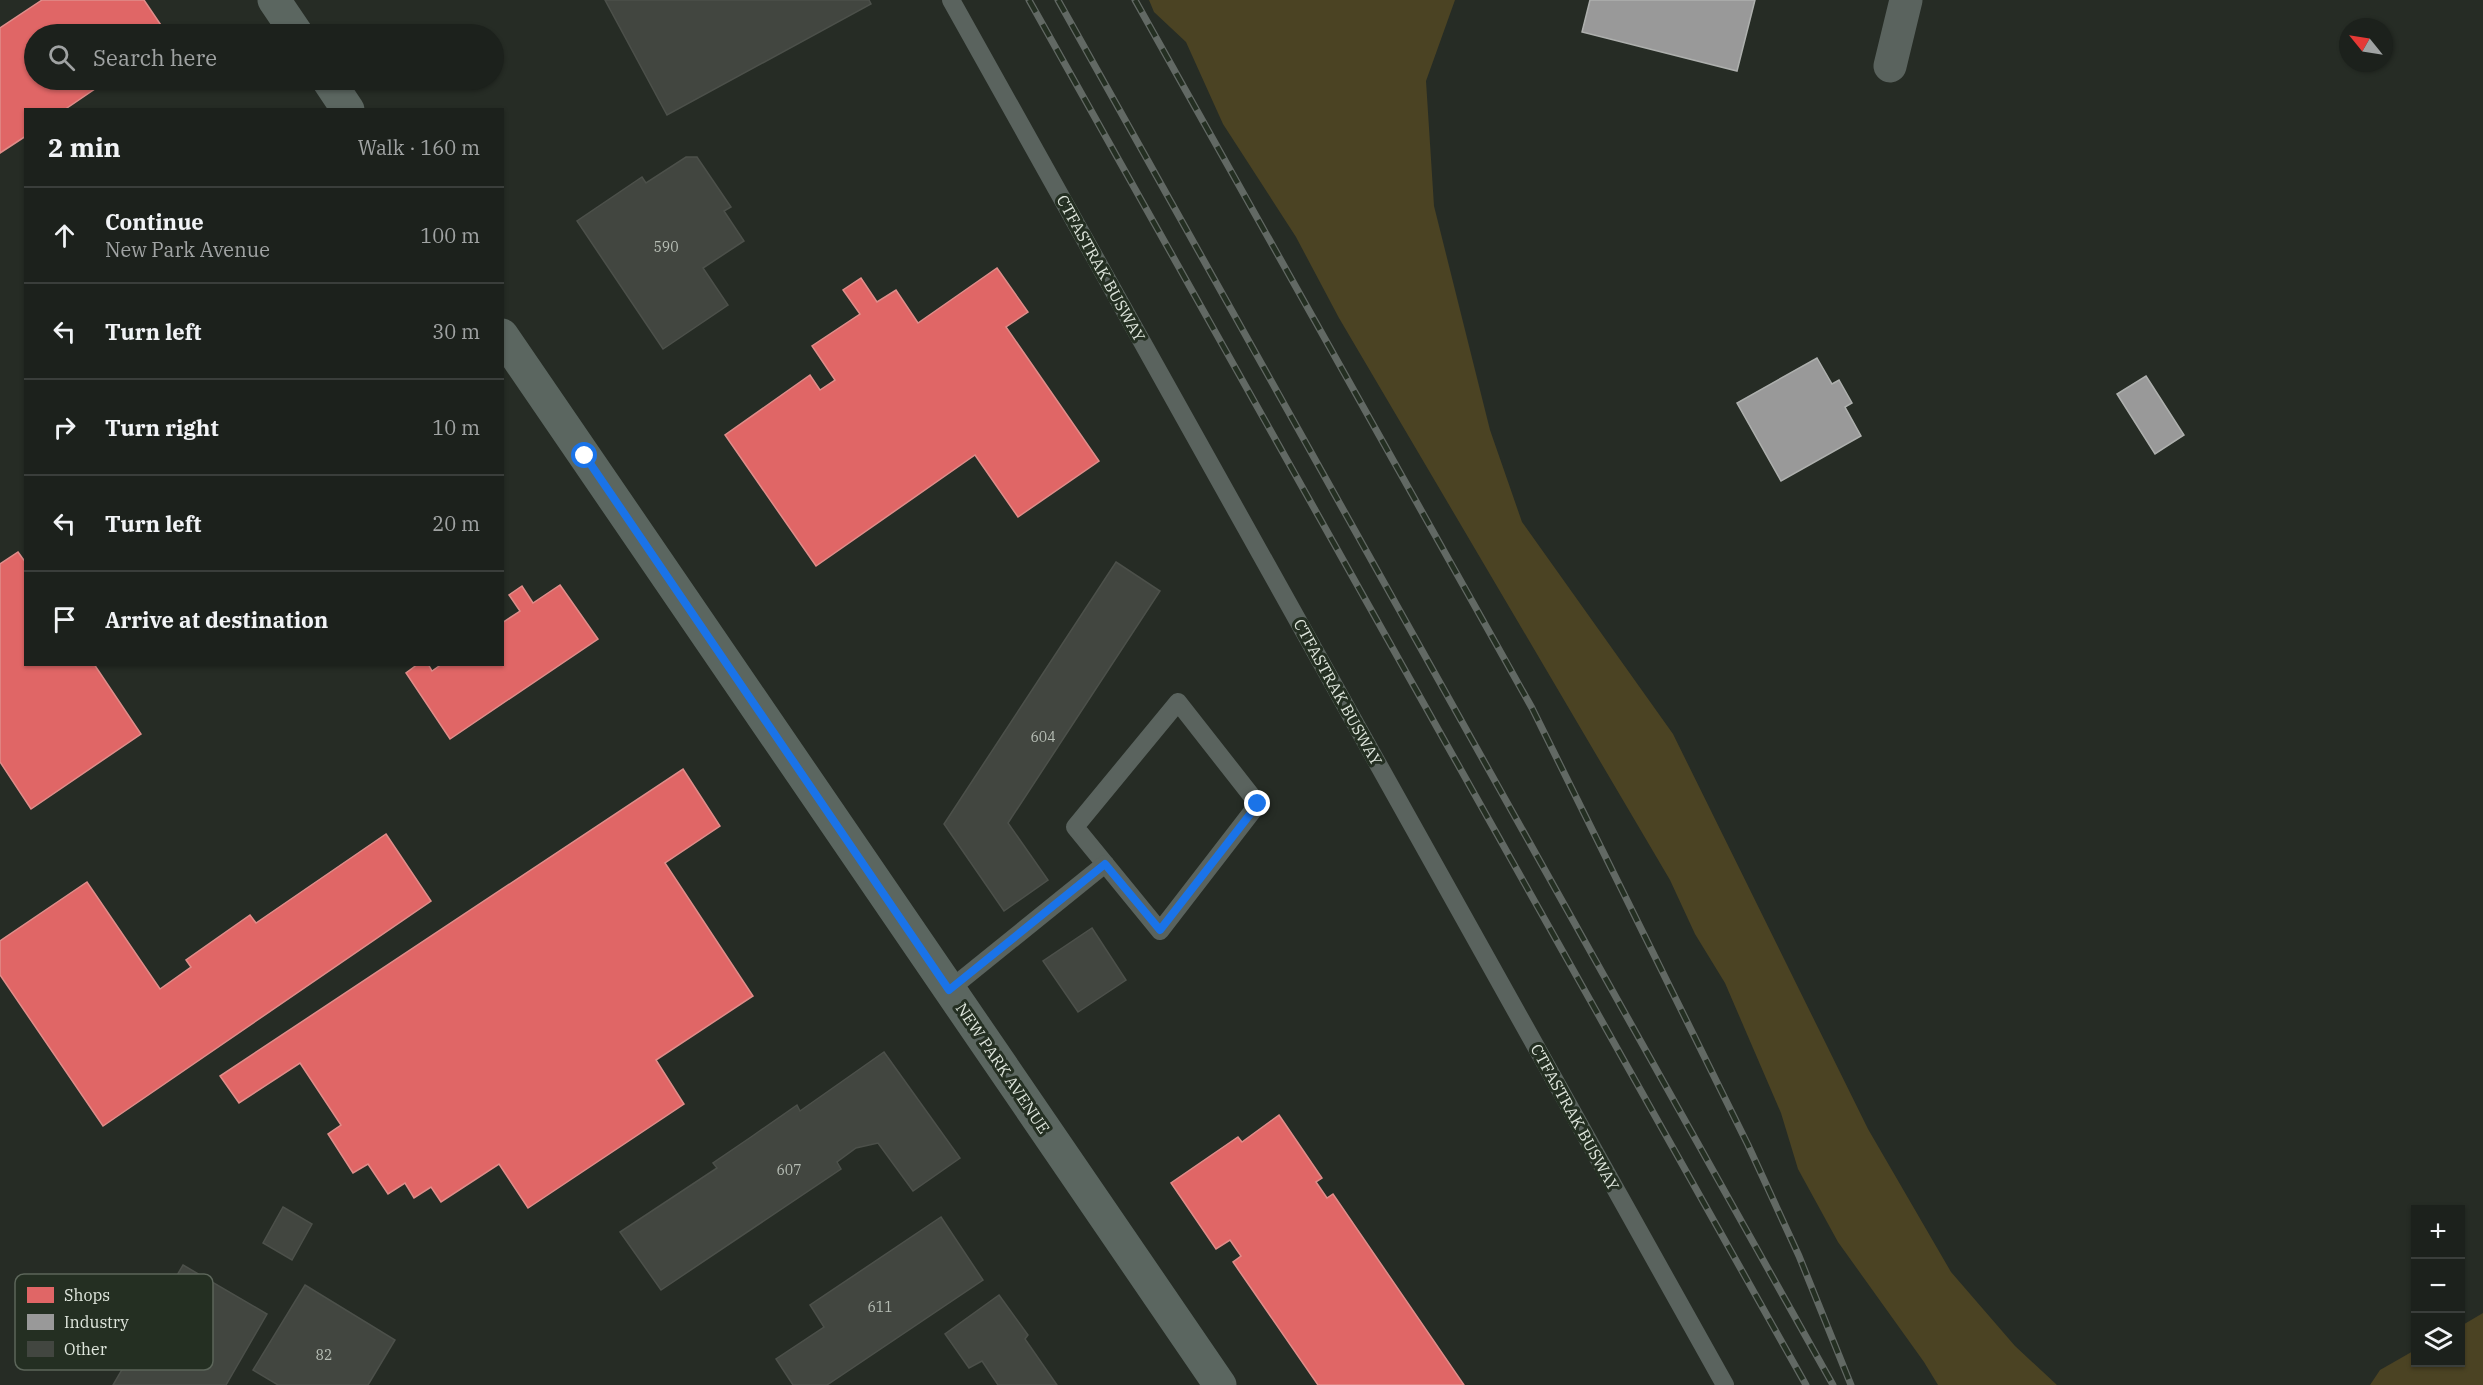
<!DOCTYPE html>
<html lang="en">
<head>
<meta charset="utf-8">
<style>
  body { margin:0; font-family:"IBM Plex Serif",serif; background:#292e29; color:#f1f3f6 }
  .controls { position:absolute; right:18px; bottom:18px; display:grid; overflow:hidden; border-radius:0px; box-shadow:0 2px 4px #0004 }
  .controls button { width:54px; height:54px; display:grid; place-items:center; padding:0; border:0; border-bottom:2px solid #3a3e3b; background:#1c211c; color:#f1f3f6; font:30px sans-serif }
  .compass { position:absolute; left:2339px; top:18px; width:54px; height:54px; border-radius:50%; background:#1c211c; box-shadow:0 2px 4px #0004; rotate:300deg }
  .stop { position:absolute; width:18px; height:18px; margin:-14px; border:4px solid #1a73e8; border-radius:50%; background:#fff }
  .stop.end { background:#1a73e8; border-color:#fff; box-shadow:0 2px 6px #0008 }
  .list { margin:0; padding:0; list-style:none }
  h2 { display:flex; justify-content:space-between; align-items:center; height:78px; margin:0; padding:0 24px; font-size:26px }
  h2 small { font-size:20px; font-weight:400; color:#a0a3a3 }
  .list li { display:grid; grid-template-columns:39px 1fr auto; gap:18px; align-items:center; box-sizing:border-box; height:96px; padding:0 24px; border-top:2px solid #3a3e3b }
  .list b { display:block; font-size:22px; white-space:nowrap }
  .list p { margin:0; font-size:20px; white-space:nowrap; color:#a0a3a3 }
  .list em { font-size:20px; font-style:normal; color:#a0a3a3 }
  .icon { flex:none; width:33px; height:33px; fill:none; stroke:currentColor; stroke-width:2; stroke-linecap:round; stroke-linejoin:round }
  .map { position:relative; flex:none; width:2483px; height:1385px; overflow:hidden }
  .search { position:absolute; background:#1c211c; box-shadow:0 2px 4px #0004; left:24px; top:24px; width:480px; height:66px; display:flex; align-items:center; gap:15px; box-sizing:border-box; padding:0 21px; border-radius:33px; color:#a0a3a3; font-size:22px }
  .panel { position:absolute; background:#1c211c; box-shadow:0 2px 4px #0004; left:24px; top:108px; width:480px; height:558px; border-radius:0px }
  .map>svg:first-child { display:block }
  .green { fill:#4b4323 }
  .shops { fill:#e06666; stroke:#e08d8a; stroke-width:1.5 }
  .industry { fill:#999; stroke:#aeb0ae; stroke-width:1.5 }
  .building { fill:#424640; stroke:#4c504a; stroke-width:1.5 }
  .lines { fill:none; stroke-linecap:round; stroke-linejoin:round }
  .lane { stroke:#5a635e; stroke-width:18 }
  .street { stroke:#5a635e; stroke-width:33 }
  .secondary { stroke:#5b6660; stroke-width:33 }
  .rail-casing { stroke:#626964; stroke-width:7 }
  .rail { stroke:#242f22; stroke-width:4.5; stroke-dasharray:14; stroke-linecap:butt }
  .route { stroke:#1a73e8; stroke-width:8 }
  .labels { text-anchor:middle; stroke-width:6; stroke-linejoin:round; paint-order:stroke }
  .number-label { font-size:14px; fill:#b8bfb6 }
  .street-label { font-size:16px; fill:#e0e7de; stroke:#242f22 }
  .key { fill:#242f22; stroke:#5c665a; stroke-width:1.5 }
  .key-label { font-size:16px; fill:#e0e7de }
</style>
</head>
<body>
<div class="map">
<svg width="2483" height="1385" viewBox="0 0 2483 1385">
  <rect width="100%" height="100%" fill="#262c25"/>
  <g class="green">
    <path d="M1149,0H1455L1426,81L1434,206L1490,430L1522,522L1673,734L1868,1129L1951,1272L2015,1346L2057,1385H1938L1924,1362L1838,1242L1798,1169L1781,1113L1725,983L1695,934L1670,880L1339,318L1296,237L1223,124L1186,42L1154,12Z"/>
    <path d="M2483,1313V1385H2370L2380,1370L2415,1350L2416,1362H2460L2461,1326Z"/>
  </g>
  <g class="shops">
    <path d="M42,0H144L167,34H34V80H108L64,110H26V136L0,153V28Z"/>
    <path d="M997,268L1028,312L1006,327L1099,461L1018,517L975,455L816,566L725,435L810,375L820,390L835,380L812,346L860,314L843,290L861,278L877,302L896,290L918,323Z"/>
    <path d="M18,552L26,563V664H94L141,734L31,809L0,762V564Z"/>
    <path d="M560,585L598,639L450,739L406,673L418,664H428L432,671L442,664H502V623L520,611L509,595L522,586L533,603Z"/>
    <path d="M683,769L720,826L665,863L753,996L656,1060L684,1104L528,1208L499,1164L441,1202L431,1187L414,1198L405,1183L388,1194L368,1164L353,1173L328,1134L341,1125L300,1063L239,1103L220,1076Z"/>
    <path d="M386,834L431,901L103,1126L0,975V941L87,882L160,989L191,967L186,960L250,915L256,923Z"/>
    <path d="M1279,1115L1322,1178L1316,1182L1327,1198L1333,1194L1464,1385H1318L1233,1262L1241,1256L1230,1240L1216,1249L1171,1183L1238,1137L1242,1142Z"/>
  </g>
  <g class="industry">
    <path d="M1590,0H1755L1737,71L1582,32Z"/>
    <path d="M1817,358L1832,384L1839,380L1852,403L1845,407L1861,436L1781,481L1737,403Z"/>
    <path d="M2146,376L2184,435L2155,454L2117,394Z"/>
  </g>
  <g class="building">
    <path d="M605,0H869L871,4L667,115Z"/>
    <path d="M686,157H697L731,207L724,211L744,241L703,268L728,305L663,349L577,221L642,177L646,183Z"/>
    <path d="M1116,562L1160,591L1008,823L1048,880L1004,911L944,824Z"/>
    <path d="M1092,928L1126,980L1078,1012L1043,961Z"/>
    <path d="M884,1052L960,1158L913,1191L878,1143L856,1148L837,1162L841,1169L661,1290L620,1232L717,1168L713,1163L751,1137L797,1105L800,1111Z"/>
    <path d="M283,1207L312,1224L292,1260L263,1243Z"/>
    <path d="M941,1217L983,1280L827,1385H793L776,1359L824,1327L810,1305Z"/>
    <path d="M183,1265L267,1314L226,1385H113Z"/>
    <path d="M305,1285L395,1340L368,1385H278L253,1370Z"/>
    <path d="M999,1295L1028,1335L1025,1339L1057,1385H998L982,1361L969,1368L945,1334Z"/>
  </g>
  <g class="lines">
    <g class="lane">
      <path d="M951,0L1725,1385"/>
      <path d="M1178,702L1258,804L1160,931L1075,827Z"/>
      <path d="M949,990L1105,864"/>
    </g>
    <path class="street" d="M1890,66L1906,0"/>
    <g class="secondary">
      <path d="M274,0L297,34"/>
      <path d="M328,80L348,110"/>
      <path d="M502,335L1220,1385"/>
    </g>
    <g class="rail-casing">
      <g id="rail">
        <path d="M1029,0L1806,1385"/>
        <path d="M1058,0L1833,1385"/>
        <path d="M1135,0L1532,708L1748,1145L1799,1256L1851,1385"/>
      </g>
    </g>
    <use href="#rail" class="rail"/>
  </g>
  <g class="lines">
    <path class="route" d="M585,456L949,990L1105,864L1160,930L1258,804"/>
  </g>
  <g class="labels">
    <g class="number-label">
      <text x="666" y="252">590</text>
      <text x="1043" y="742">604</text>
      <text x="789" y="1175">607</text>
      <text x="880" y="1312">611</text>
      <text x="324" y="1360">82</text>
    </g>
    <g class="street-label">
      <text transform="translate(1101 268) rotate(61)" y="6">CTFASTRAK BUSWAY</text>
      <text transform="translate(1338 692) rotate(61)" y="6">CTFASTRAK BUSWAY</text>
      <text transform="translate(1003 1068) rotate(56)" y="6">NEW PARK AVENUE</text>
      <text transform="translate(1575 1117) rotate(61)" y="6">CTFASTRAK BUSWAY</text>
    </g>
  </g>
  <rect x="15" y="1274" width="198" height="96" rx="9" class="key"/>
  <rect x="27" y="1287" width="27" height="16" fill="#e06666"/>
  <rect x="27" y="1314" width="27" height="16" fill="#999"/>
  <rect x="27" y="1341" width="27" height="16" fill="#424640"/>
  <g class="key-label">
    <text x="64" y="1301">Shops</text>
    <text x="64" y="1328">Industry</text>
    <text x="64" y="1355">Other</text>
  </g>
</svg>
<div class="controls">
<button>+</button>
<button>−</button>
<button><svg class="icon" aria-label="layers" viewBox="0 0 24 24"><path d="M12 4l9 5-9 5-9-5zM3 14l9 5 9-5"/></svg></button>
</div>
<svg class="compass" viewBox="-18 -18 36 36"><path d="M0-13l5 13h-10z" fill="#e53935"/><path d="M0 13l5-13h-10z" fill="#a0a3a3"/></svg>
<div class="stop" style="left:585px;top:456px"></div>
<div class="stop end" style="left:1258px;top:804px"></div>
<div class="search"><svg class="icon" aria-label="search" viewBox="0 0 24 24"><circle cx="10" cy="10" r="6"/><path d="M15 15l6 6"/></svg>Search here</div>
<section class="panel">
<h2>2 min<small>Walk · 160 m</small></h2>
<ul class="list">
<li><svg class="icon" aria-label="ahead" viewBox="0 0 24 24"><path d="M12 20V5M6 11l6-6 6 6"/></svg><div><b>Continue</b><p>New Park Avenue</p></div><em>100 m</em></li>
<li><svg class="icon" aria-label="left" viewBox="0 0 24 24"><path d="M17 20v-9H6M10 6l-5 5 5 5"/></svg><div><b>Turn left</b></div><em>30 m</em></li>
<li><svg class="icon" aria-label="right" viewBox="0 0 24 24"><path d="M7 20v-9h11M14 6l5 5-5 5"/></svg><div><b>Turn right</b></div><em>10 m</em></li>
<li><svg class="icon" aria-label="left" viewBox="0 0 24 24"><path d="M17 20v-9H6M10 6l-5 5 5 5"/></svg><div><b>Turn left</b></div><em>20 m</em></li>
<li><svg class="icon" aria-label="arrive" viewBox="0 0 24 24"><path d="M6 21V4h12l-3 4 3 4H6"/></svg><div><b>Arrive at destination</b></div></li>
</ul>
</section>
</div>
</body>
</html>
